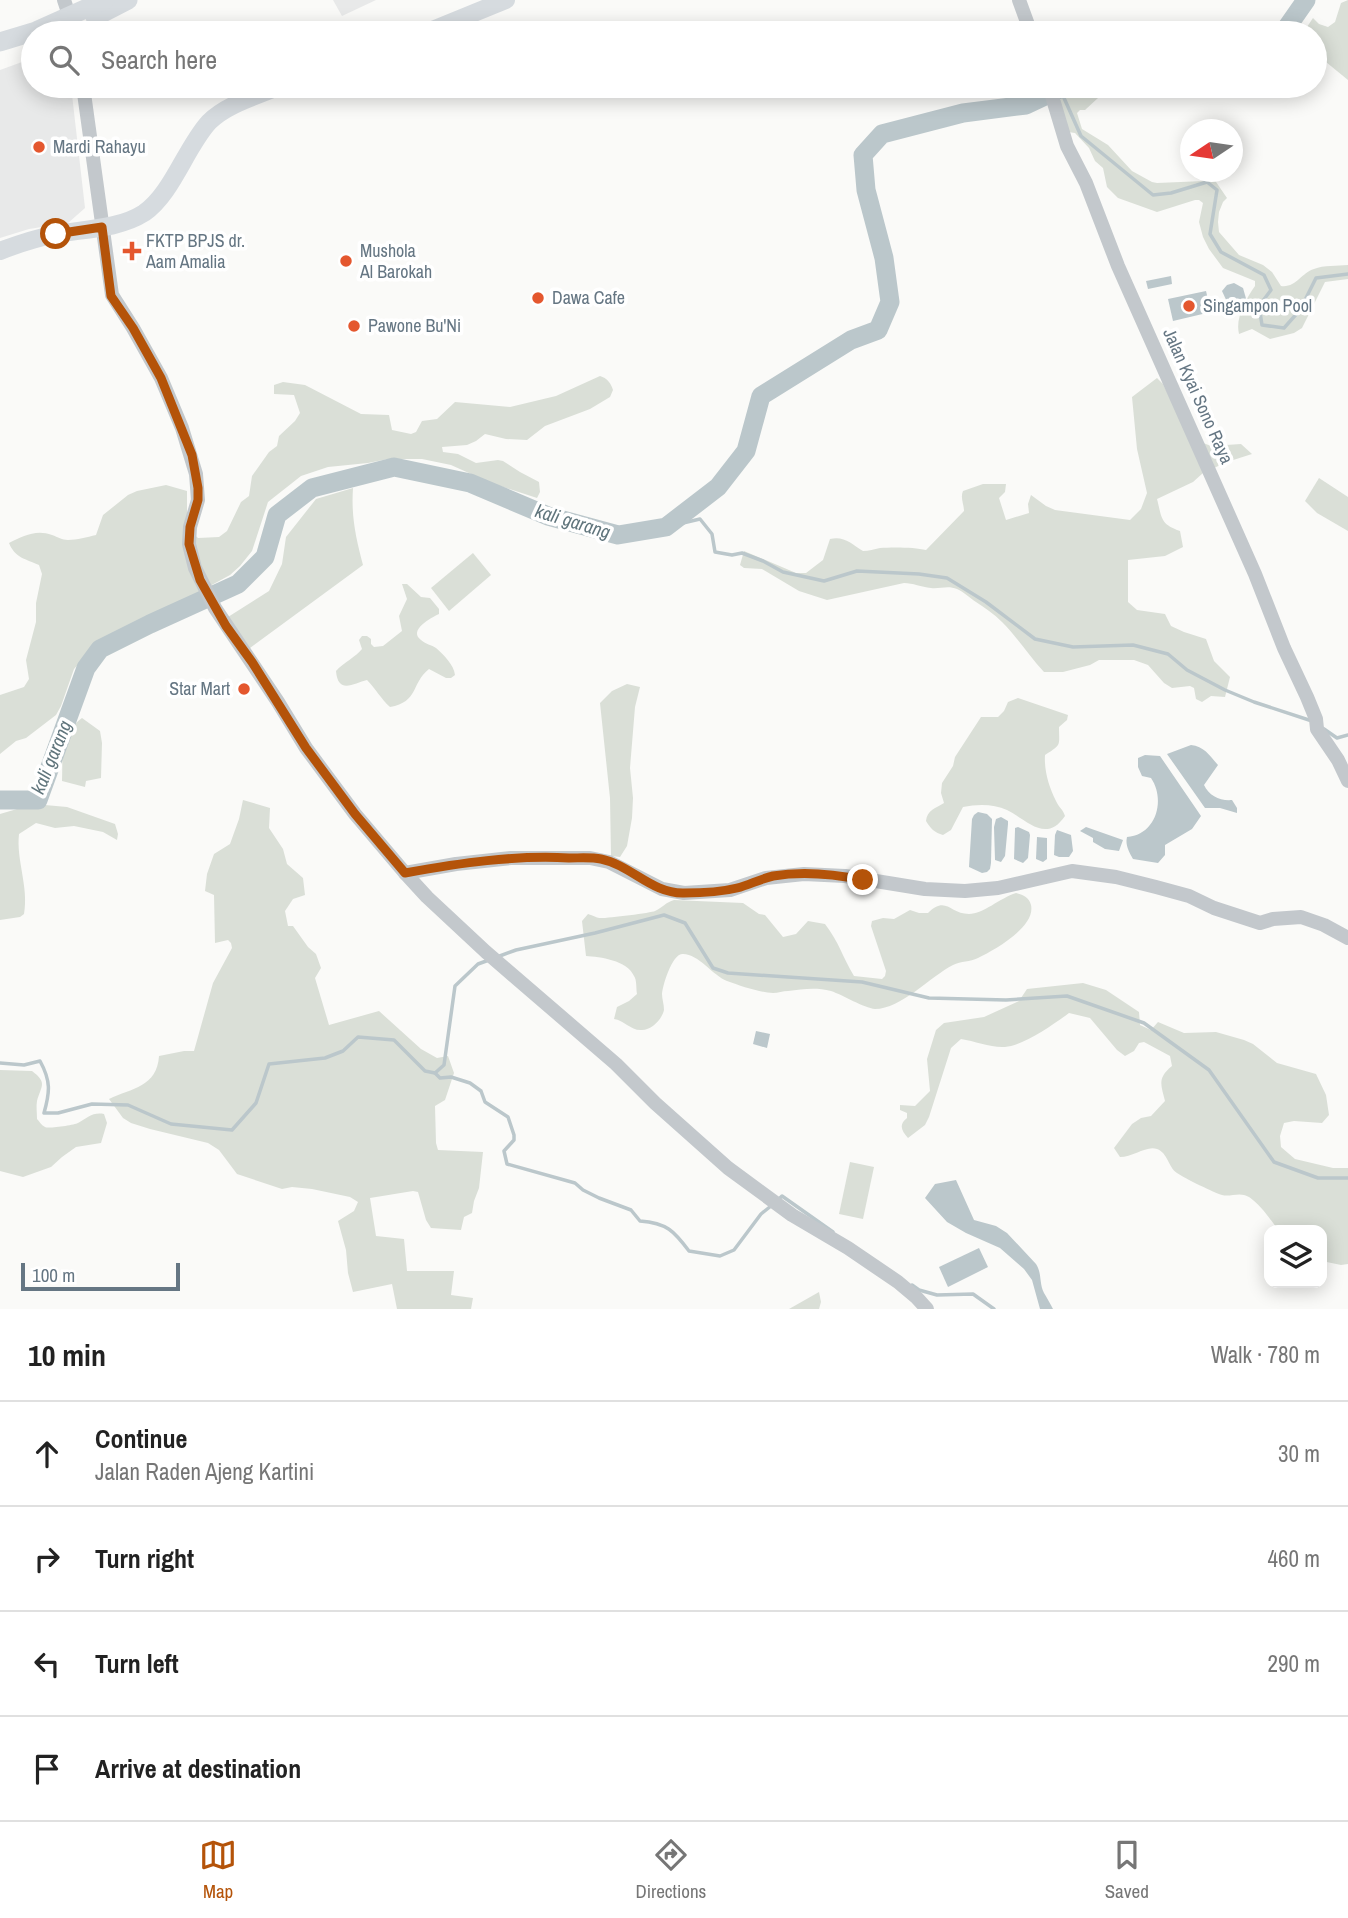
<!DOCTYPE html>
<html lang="en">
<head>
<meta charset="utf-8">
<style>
  body { margin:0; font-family:"Archivo Narrow",sans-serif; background:#f2f2f2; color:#222 }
  .controls { position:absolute; right:21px; bottom:21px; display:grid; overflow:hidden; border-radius:14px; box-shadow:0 4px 18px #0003 }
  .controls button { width:63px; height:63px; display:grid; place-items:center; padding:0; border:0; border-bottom:2px solid #e0e0e0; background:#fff; color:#222; font:35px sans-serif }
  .compass { position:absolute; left:1180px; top:119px; width:63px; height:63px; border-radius:50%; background:#fff; box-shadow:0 4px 18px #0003; rotate:257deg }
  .scale { position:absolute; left:21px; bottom:18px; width:159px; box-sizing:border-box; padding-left:7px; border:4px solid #657683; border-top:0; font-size:19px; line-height:24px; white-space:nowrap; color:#657683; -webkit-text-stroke:5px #fff; paint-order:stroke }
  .stop { position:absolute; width:21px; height:21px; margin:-16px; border:5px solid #b45309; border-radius:50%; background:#fff }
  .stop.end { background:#b45309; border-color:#fff; box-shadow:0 2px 7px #0008 }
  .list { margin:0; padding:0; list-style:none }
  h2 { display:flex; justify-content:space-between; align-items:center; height:91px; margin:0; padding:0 28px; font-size:30px }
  h2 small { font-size:23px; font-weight:400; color:#767676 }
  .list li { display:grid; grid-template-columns:46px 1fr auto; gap:21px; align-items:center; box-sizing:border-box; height:105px; padding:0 28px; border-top:2px solid #e0e0e0 }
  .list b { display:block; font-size:26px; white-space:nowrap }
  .list p { margin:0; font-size:23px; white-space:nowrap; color:#767676 }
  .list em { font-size:23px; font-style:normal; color:#767676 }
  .icon { flex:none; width:38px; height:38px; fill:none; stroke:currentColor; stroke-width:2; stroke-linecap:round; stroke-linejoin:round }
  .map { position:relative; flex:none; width:1348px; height:1309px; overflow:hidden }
  .search { position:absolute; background:#fff; box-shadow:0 4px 18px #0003; left:21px; right:21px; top:21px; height:77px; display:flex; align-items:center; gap:18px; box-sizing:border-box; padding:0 24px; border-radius:38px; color:#767676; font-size:26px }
  .sheet { height:511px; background:#fff }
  nav { display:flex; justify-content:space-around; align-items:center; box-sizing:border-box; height:98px; border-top:2px solid #e0e0e0; background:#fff; font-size:19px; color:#767676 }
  nav a { display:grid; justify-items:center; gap:4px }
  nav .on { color:#b45309 }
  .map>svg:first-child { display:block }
  .built { fill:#e8e9e9 }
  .green { fill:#dadfd7 }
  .water { fill:#bbc7cb }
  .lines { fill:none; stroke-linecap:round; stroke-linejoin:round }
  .stream { stroke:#bbc7cb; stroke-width:3.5 }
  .river { stroke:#bbc7cb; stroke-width:19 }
  .minor { stroke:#c3c8cc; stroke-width:14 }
  .major { stroke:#d6dbdf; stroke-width:18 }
  .highway { stroke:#d6dbdf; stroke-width:19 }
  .route { stroke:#b45309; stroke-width:9 }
  .poi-dot { fill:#e4572e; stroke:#fff; stroke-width:2.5 }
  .labels { text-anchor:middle; stroke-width:7; stroke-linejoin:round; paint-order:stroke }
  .poi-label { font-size:18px; fill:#657683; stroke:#fff; text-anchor:start }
  .street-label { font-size:18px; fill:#657683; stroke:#fff }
  .water-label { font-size:19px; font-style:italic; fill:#60757c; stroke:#fff }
</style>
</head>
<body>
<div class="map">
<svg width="1348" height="1309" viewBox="0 0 1348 1309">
  <rect width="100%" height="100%" fill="#fafaf8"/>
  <g class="built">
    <path d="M333,0H376L342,16Z"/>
    <path d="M33,58V86H71L85,208L68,223L29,229L0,238V70Z"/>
  </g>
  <g class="green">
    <path d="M1348,0V80L1315,53V33H1303L1313,18L1319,24L1328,27L1335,22L1341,3Z"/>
    <path d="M1068,86H1111L1085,110H1080L1077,113L1082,129L1108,145L1132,171L1152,182L1157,183L1204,181L1214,179L1227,198L1223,202L1219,212L1218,222L1219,232L1239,255L1263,265L1272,272L1281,286C1296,288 1301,273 1314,269C1324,265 1337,266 1348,265V279L1325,282L1302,328L1294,333L1270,339L1252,329L1239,334C1235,318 1246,299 1255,286V281L1223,268L1209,249L1203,237L1199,222L1203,203L1199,200H1195L1157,212L1118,198L1107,187L1103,168L1095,161L1089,148L1075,133L1068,132L1059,102Z"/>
    <path d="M600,376C607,378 611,383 613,390L610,397L590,409L545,426L527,440L506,439L485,434L476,441L467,445L442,447L443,452L458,454L476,463L498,460L503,461L520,472L539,482L540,492L537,498L491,483L451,465L422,459H388L368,463L328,467L301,476L268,502L252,551L240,566L230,575L146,621L101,640L74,669L61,706L56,715L26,738L16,741L0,754V695L24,687L29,679L26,660L36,622V603L42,574L39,565C26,559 15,558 9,543C23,536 36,529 52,535C58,537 62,540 68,540C77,540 87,537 96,535L103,515L128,495L137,491L166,485L187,491V521L185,526L198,538L219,537L227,531L241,502L249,496L252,476L269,452L277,446L279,436L295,421L300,413L294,395L274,394V385L283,382L305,385L361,414L389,415L392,430L411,434L416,432L422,421L437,419L455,402L510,407L556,396Z"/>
    <path d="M1157,378L1163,384L1190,438L1211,446L1241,444L1252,454L1227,462L1203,473L1193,482L1157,499C1162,518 1160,524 1180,531L1183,547L1165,556L1128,560V602L1137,610L1165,614L1171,626L1184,632L1206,639L1214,661L1230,677L1225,697L1211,696L1202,702L1196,699L1194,688L1190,686L1172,688L1164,683L1148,665L1134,660H1099L1090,665L1063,672H1044C1029,656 1017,637 1002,622C994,614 985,608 976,602C970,598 964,592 957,589C948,585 940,589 931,588C921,587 913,583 904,583L827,600L799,591L762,569L744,568L740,565L744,551L796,573H806L823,560L830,539C845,536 851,544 863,551C869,551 874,549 880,548C891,547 915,547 926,550L964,511C964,504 960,498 963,491L983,484H1006L1005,492L999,498L1006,520L1029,513L1028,504L1031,495L1046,506L1055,510L1130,520L1141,509L1147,493L1137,449L1132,397Z"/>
    <path d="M1319,478L1348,497V531L1317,513L1305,501Z"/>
    <path d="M353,488C351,517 356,538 363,565L250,648L228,617L269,591L282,564L286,537L316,499Z"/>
    <path d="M473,553L491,575L449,611L431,588Z"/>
    <path d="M402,584H407L421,597L430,598L439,609V614C431,618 408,630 421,640C425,644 432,645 436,648C444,655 454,665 455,675L451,678H446L429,669C411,683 419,702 390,707C381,699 376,689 367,680C354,683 338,695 336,671C344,662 356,657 362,649L359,640L362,636H367L371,639V644L374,647L383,646L402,631L399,616L407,599Z"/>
    <path d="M627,684L640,687L635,707L630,768L633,798L632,818L627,846L620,857L611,856L610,798L600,703L612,691Z"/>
    <path d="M1018,698L1068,715L1067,720L1059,727C1059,746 1062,744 1045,755C1044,771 1049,787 1056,801C1059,808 1063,809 1065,816C1046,844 1027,820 1007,810C994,804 978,804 963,807L951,830L943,835C935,833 930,828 926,821C927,810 936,808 944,803L941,793L942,783L953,766L955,757L981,717H998L1004,711L1008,702Z"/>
    <path d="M82,718L100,731L102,743L101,778L86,781L85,787L62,781C63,755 59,735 82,718Z"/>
    <path d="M243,800L270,808L269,828L283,849L287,864L303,878L305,895L293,899L285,911L288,926H293L308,947L316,954L321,968L315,978L329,1025L379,1011L421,1049L437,1058L448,1056L454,1073L445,1100L435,1106L436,1143L438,1150L483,1152L479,1188L474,1201L472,1213L464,1217L461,1230L431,1228L426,1220L418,1192L413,1191L370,1198L376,1236L404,1239L407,1271H454L451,1295L473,1298L471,1309H397L392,1284L353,1292L348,1273L346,1250L338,1221L354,1211L358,1202L350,1197L312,1189L292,1187L282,1189L237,1174L219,1150L208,1143L150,1129L131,1123L123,1118L109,1099C132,1088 157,1087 159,1056L184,1051H194L213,983L232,948L231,943L228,940L215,943L214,895L205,891L207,874L214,854L230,844L239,819Z"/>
    <path d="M34,804L67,807L115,824L118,834L117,840L103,832L74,826L55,828L36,823L19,834C16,860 29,887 24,914L20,917L0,920V814Z"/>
    <path d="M1016,893C1023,895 1029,897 1031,905C1036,927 994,950 978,958C970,962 961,961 953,965C931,976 901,1009 875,1009C864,1008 843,995 831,991C816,987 803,989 788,991C783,991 778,993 773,993C758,992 741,986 727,981C712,975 698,953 682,954C672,955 663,984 662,994C662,999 664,1004 664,1010C662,1019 652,1030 642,1030C631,1031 624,1020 614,1019L617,1007L629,1001L637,994C636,989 637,980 634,976C627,960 600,957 586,956L582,921L588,914C589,914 598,918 599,918C602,919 651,913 655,911C662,908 666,902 674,900L743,903L759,914L765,915L783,937L796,934L808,921L825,924C839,942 843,958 854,976L882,979L885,976L886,971L871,926L872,921L883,918L894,919L910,910L919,913H928C946,895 950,914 969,914C983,914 1000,898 1016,893Z"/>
    <path d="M1083,983L1106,990L1139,1012L1140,1025L1151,1030L1158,1022L1184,1033L1216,1032L1244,1040L1253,1044L1277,1063L1316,1074L1326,1095L1329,1115L1322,1123L1294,1121L1284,1123L1280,1136L1281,1147L1295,1159L1333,1168H1348V1264L1341,1265L1322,1261V1230H1278C1272,1221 1255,1197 1244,1195C1237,1193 1229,1197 1222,1195C1215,1193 1184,1178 1177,1173C1168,1167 1168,1153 1157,1149C1147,1145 1133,1157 1120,1157L1114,1148L1132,1124L1141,1118L1151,1116L1165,1101C1161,1085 1157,1078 1172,1066L1170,1056L1144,1042L1139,1043L1134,1051L1125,1056L1117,1050L1090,1018L1069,1013C1054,1024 1023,1046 1005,1047C991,1048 975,1041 961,1039L951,1048L929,1117L925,1125L908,1138C902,1131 898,1125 907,1118V1113L900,1110V1105L915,1106L930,1091L927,1059L936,1030L944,1023L984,1017L1019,1001L1027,989Z"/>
    <path d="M0,1070L32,1071C48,1083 41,1086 37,1101C36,1106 37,1113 37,1119C39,1121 41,1125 45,1127C48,1129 74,1125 78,1123C88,1118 92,1112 104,1114L107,1123L101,1143L76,1147L62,1157L51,1167L23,1177L0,1171Z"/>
    <path d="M850,1162L874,1167L863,1219L839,1214Z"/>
    <path d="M819,1292L821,1302L819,1309H789Z"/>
  </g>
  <g class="water">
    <path d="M1171,276L1172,284L1148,289L1146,281Z"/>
    <path d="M1234,283L1243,288L1247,302L1242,309L1234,310L1228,304L1222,291L1227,285Z"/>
    <path d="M1206,291L1211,312L1173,321L1168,299Z"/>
    <path d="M1191,745C1204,746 1210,756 1218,765L1204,785C1209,796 1220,801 1232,800L1237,808V813L1220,808H1205L1167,754Z"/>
    <path d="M1145,755L1160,756L1201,816L1192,829L1165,845V855L1158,863L1133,859C1129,852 1125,845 1127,837C1156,835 1166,800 1151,778L1142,776L1138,767V758Z"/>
    <path d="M978,812L987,814L992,819L991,863L990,869L987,872L982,873L969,867L972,819L974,815Z"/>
    <path d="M1001,817L1008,821V824L1005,856L1001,862L995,860L994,827L996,819Z"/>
    <path d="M1018,827L1029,832L1030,835L1028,858L1023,863L1014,859L1015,830V828Z"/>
    <path d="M1086,827L1123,840L1119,851L1105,849L1093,842V838L1080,831Z"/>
    <path d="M1057,830L1071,835L1073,851L1069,857H1059L1054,855L1055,835Z"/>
    <path d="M1037,837L1047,838V859L1043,862L1036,859Z"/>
    <path d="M756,1031L770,1034L767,1048L753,1044Z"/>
    <path d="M956,1180L974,1220L996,1226L1007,1233L1036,1264C1042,1273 1039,1283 1044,1293C1047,1298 1050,1303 1053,1309H1040L1032,1280L1024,1269L1000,1248L966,1233L947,1222L925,1198L935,1184Z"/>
    <path d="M979,1248L988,1267L948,1287L939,1267Z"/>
  </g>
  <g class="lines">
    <g class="stream">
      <path d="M1060,89L1081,136L1153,195L1171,193L1207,182L1217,190L1210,234L1221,252L1264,275L1271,290L1259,306L1262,325L1284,328L1300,310L1316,278L1348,274"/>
      <path d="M666,527L700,519L712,534L715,552L732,555L742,553L763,561L783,572L824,581L857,571L919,574L947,578L986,602L1035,639L1073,647L1133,645L1168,654L1187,670L1225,690L1254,702L1312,721"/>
      <path d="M1324,729L1337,738L1348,735"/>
      <path d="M497,957L516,950L595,933L664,915L685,923L713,968L728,973L862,982L929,998L1006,1000L1067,996L1144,1023L1209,1070L1274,1162L1318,1178H1348"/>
      <path d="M0,1063L24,1065L40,1061C51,1081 50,1092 44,1113H58L92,1104L128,1105L171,1124L232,1130L256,1103L269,1064L325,1058L343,1051L358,1037L394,1040L425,1071L435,1073L444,1065L455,986L478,964L489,960"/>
      <path d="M435,1073L440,1078L451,1077L470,1083L481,1091L485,1102L508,1117L514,1135V1140L504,1151L507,1164L575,1183L583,1190L599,1198L631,1210L640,1221C667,1223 674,1231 689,1251L720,1256L734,1250L761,1214L771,1206"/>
      <path d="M779,1199L782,1196L833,1232"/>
      <path d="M912,1285L919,1290L937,1295L973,1294L994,1309"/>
    </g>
    <g class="river">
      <path d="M1283,33L1306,0"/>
      <path d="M0,800H38L86,668L100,649L150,624L238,584L265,557L277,515L312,488L394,467L470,483L548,516L618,535L666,527L718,487L746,451L761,396L851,340L878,330L890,302L884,258L866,190L863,155L882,134L963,113L1026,105L1060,89L1063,86"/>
    </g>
    <g class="minor">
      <path d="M64,0L75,33"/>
      <path d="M1019,0L1031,33"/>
      <path d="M83,86L112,295L133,328L161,378L182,428L196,474L198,500L190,527L189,544L195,568L215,608L278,702L306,748L355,814L405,873L427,897L486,952L616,1064L655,1103L728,1168L792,1215L848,1248L898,1282L917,1298L927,1309"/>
      <path d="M1049,86L1067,146L1086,183L1118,266L1255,574L1284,648L1307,697L1316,719L1317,729L1338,760L1348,781"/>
      <path d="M405,873L456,864L511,858H590L609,862L662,889L684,893L730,890L766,878L804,874L845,876L925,889L965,891L998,888L1072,871L1116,877L1156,887L1189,896L1214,908L1260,923L1273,919L1301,917L1324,925L1348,938"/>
    </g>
    <g class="major">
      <path d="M425,33L506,0"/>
      <path d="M0,251C18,244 37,238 56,234C85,229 119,229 144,213C172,194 186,147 209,122C227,104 257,96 280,86"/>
    </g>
    <g class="highway">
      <path d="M95,17L128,0"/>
      <path d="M0,42L36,31L105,0"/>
    </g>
  </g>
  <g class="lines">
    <path class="route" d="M56,234L102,227L111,296L133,328L161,378L192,455L198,488V500L190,527L189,544L200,580L226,626L252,662L306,748L355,814L405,873C460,863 514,855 569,858C580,858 591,857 601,859C631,865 652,894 684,893C701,893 721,892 737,888C749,885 760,879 773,876C802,871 834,874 863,880"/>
  </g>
  <g class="poi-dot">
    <circle cx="39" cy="147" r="7"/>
    <path d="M128.5 240.5h7v7h7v7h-7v7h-7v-7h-7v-7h7z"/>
    <circle cx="346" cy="261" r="7"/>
    <circle cx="538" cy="298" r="7"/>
    <circle cx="1189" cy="306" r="7"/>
    <circle cx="354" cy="326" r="7"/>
    <circle cx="244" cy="689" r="7"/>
  </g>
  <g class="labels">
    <g class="poi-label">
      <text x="53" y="153">Mardi Rahayu</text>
      <text x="146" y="247">FKTP BPJS dr.<tspan x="146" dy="21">Aam Amalia</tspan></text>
      <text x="360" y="257">Mushola<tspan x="360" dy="21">Al Barokah</tspan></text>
      <text x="552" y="304">Dawa Cafe</text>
      <text x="1203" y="312">Singampon Pool</text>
      <text x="368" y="332">Pawone Bu'Ni</text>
      <text x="230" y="695" text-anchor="end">Star Mart</text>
    </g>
    <g class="street-label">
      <text transform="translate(1198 396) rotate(66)" y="6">Jalan Kyai Sono Raya</text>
    </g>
    <g class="water-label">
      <text transform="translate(573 521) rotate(17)" y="7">kali garang</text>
      <text transform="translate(51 757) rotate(-68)" y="7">kali garang</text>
    </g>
  </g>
</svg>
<div class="controls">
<button><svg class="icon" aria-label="layers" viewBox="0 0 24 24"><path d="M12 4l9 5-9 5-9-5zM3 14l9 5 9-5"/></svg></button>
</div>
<svg class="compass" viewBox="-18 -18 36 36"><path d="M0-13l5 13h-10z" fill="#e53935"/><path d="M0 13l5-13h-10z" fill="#767676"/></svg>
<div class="scale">100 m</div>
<div class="stop" style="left:56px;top:234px"></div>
<div class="stop end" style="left:863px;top:880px"></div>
<div class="search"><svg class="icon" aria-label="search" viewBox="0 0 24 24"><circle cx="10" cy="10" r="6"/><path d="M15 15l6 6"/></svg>Search here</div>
</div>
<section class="sheet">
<h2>10 min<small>Walk · 780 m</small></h2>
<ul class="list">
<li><svg class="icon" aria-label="ahead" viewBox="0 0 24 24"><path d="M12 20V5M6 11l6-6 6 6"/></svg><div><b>Continue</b><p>Jalan Raden Ajeng Kartini</p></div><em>30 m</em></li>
<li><svg class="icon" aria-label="right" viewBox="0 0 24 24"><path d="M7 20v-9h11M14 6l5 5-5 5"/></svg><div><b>Turn right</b></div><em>460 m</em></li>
<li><svg class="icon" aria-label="left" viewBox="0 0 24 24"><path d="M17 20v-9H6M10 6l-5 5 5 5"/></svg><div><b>Turn left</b></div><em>290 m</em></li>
<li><svg class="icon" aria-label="arrive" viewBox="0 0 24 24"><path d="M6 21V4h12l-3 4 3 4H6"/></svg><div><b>Arrive at destination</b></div></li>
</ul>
</section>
<nav>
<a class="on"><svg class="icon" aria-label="map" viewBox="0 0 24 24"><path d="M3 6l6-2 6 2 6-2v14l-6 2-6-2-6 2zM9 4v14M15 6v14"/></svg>Map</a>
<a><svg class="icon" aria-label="directions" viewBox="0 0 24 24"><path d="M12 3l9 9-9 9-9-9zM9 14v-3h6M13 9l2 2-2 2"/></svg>Directions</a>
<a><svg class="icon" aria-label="saved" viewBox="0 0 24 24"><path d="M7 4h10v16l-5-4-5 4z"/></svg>Saved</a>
</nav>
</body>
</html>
